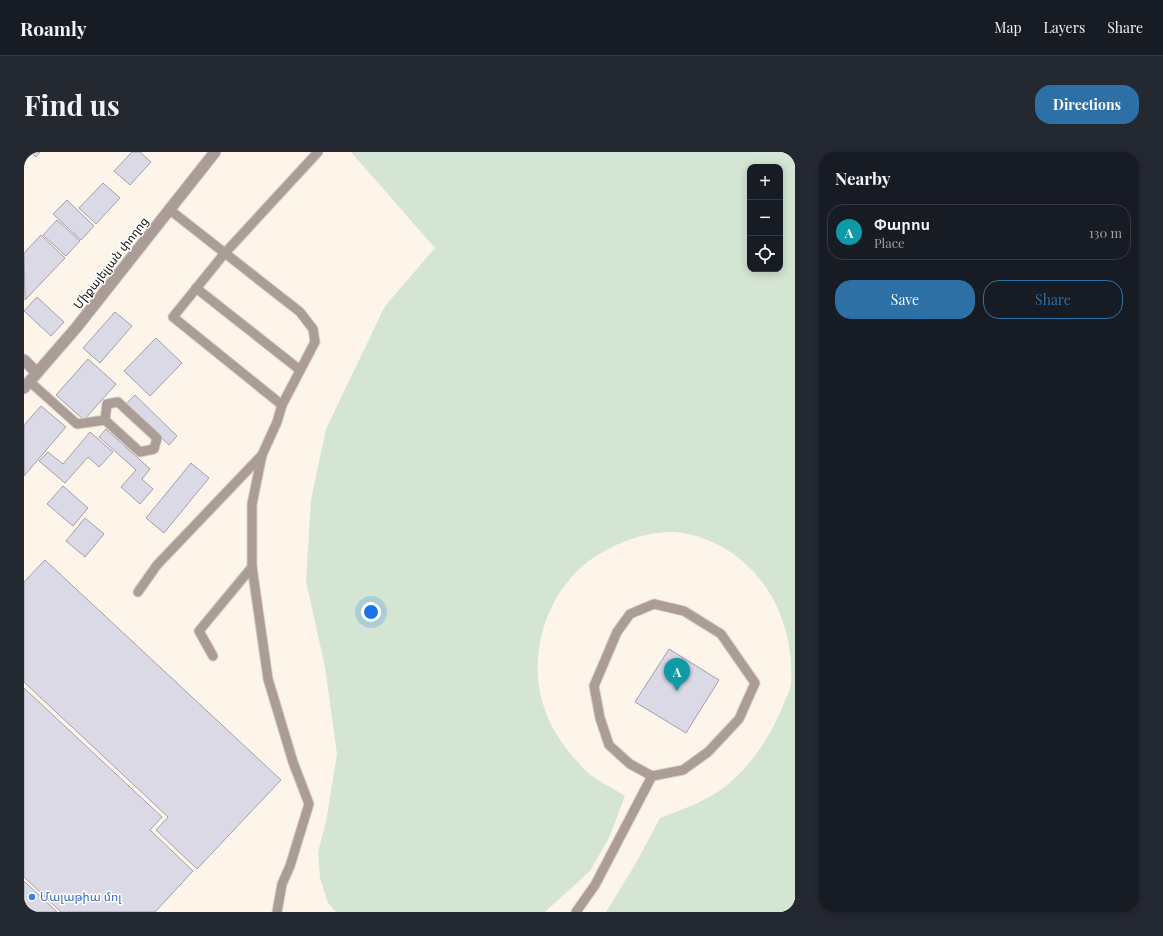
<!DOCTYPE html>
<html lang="en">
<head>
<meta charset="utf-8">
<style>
  body { margin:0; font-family:"Playfair Display","Noto Sans Armenian",serif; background:#242831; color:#f1f3f6 }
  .controls { position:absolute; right:12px; top:12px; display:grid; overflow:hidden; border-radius:8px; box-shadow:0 2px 10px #0003 }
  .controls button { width:36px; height:36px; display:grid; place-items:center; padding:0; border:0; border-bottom:1px solid #363941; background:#171b24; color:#f1f3f6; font:20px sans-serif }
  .you { position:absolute; left:347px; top:460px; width:14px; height:14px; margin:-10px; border:3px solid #fff; border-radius:50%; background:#1a73e8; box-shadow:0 0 0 6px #1a73e833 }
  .badge { display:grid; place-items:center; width:26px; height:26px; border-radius:50%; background:#2d70a6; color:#fff; font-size:13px; font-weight:700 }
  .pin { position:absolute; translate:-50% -33px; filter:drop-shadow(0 1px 2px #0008) }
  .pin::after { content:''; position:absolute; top:21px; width:14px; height:12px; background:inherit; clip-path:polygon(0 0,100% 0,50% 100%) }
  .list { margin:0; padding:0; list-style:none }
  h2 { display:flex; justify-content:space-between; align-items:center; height:52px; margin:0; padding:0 16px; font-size:17px }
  h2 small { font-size:13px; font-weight:400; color:#9ea1a6 }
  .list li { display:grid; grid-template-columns:26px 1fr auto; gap:12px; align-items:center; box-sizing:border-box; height:56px; margin:0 8px 8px; padding:0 8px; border:1px solid #363941; border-radius:16px }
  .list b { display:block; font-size:15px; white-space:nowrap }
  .list p { margin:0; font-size:13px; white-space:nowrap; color:#9ea1a6 }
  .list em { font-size:13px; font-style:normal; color:#9ea1a6 }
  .actions { display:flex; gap:8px; padding:12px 16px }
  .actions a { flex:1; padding:9px 0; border:1px solid #2d70a6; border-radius:16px; text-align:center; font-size:14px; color:#2d70a6 }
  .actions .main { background:#2d70a6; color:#fff }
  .icon { flex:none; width:22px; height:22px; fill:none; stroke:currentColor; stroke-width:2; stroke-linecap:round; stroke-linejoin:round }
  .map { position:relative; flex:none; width:771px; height:760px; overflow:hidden; border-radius:16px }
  header { display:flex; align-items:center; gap:24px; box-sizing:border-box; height:56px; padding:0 20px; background:#171b24; border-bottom:1px solid #363941 }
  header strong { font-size:19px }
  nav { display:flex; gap:22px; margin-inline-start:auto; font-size:14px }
  .intro { display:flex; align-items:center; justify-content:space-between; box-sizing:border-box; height:96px; padding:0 24px }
  h1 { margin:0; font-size:28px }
  .button { padding:10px 18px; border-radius:16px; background:#2d70a6; color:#fff; font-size:14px; font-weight:700 }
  main { display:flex; gap:24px; padding:0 24px }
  aside { flex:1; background:#171b24; border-radius:16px; box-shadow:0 2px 10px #0003 }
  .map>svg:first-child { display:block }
  .green { fill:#d4e5d4; fill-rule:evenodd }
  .building { fill:#dbd9e6; stroke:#a3a0ad }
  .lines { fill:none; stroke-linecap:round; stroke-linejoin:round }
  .service-casing { stroke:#d8d1c6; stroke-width:11 }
  .minor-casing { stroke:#d8d1c6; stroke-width:13 }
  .service { stroke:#ac9c97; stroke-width:9 }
  .minor { stroke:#ac9c97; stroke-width:11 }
  .shop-dot { fill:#3f7fe0; stroke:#fff; stroke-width:1.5 }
  .labels { text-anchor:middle; stroke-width:3; stroke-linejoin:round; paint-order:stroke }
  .street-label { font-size:12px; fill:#181511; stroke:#fff }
  .shop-label { font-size:12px; fill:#366cbe; stroke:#fff; text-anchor:start }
</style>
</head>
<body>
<header>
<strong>Roamly</strong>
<nav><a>Map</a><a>Layers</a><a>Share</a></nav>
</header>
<div class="intro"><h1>Find us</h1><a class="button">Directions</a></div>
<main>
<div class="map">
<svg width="771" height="760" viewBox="0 0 771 760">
  <rect width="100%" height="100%" fill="#fdf5e9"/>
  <path class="green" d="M327,0H771V760H582L612,711L636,666C659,657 684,649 703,633C730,611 748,581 761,549C763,543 767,537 767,531C771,462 733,398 664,382C635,375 601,387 577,401C539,423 518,463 514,505C511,545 525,577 550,606C555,611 559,617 564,621C575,630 589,636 601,644L585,686L566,719L521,760H312L304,751L296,726L294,700L302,670L313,602L301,515L282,429L287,348L302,277L361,154L411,96ZM726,15H756V117H726Z"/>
  <g class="building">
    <path d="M7,0H16L12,5Z"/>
    <path d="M108,0H116L127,10L106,33L90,19Z"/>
    <path d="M79,31L96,46L72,72L55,56Z"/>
    <path d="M43,48L70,74L57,88L29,62Z"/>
    <path d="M33,68L56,89L42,104L19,83Z"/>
    <path d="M17,83L41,106L1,148L0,101Z"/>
    <path d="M13,145L40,170L27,184L0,159Z"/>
    <path d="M91,160L108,174L76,211L59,196Z"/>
    <path d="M132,186L158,211L126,244L100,219Z"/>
    <path d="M64,207L92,232L60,268L32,243Z"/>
    <path d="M111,243L153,284L145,293L102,252Z"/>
    <path d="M17,254L42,275L0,324V273Z"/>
    <path d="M82,277L126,317L118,327L129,337L116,352L97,335L112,318L75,285Z"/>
    <path d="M66,280L89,300L75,315L64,305L41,331L15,309L24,300L39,312Z"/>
    <path d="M167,311L185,326L140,381L122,366Z"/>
    <path d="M39,334L64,356L49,374L23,352Z"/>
    <path d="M61,366L80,382L61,405L42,389Z"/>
    <path d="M21,408L257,628L173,717L132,678L144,665L0,530V430Z"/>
    <path d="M645,497L695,528L662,581L611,550Z"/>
    <path d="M0,536L138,665L126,678L169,719L131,760H37L0,725Z"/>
    <path d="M0,729L33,760H0Z"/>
  </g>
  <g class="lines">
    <g class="service-casing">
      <g id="service">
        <path d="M146,58L276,160L289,177L291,190L258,253L253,270L238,303L228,352V415L244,527L269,610L285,652L266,714L258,732L253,760"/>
        <path d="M172,136L276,218"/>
        <path d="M5,229L53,272L81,268L116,300L130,297L133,286L94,250L83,252L81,268"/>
        <path d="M258,253L149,165L200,102L294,0"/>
        <path d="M114,440L133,413L238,303"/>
        <path d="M630,452L660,459L697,482L731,531L715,567L684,600L659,618L628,624L606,612L585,593L576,566L570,534L593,480L606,462Z"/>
        <path d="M189,504L175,479L228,415"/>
        <path d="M552,760L571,733L628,624"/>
      </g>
    </g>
    <g class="minor-casing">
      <g id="minor">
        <path d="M0,208L13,221"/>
        <path d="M0,236L52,176L191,0"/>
      </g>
    </g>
    <use href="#service" class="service"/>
    <use href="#minor" class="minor"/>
  </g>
  <circle class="shop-dot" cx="8" cy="745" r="4"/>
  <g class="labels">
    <g class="street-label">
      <text transform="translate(87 111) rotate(-52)" y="4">Միքայելյան փողոց</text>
    </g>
    <g class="shop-label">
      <text x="16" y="749">Մալաթիա մոլ</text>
    </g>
  </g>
</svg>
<div class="controls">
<button>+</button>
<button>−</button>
<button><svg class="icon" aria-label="locate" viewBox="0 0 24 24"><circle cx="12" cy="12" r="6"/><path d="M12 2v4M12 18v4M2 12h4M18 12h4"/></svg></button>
</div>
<div class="you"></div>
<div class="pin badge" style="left:653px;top:539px;background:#0f9aa8">A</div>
</div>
<aside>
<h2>Nearby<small></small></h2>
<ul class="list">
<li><span class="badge" style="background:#0f9aa8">A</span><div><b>Փարոս</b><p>Place</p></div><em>130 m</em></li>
</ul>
<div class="actions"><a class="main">Save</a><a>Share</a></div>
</aside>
</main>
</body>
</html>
